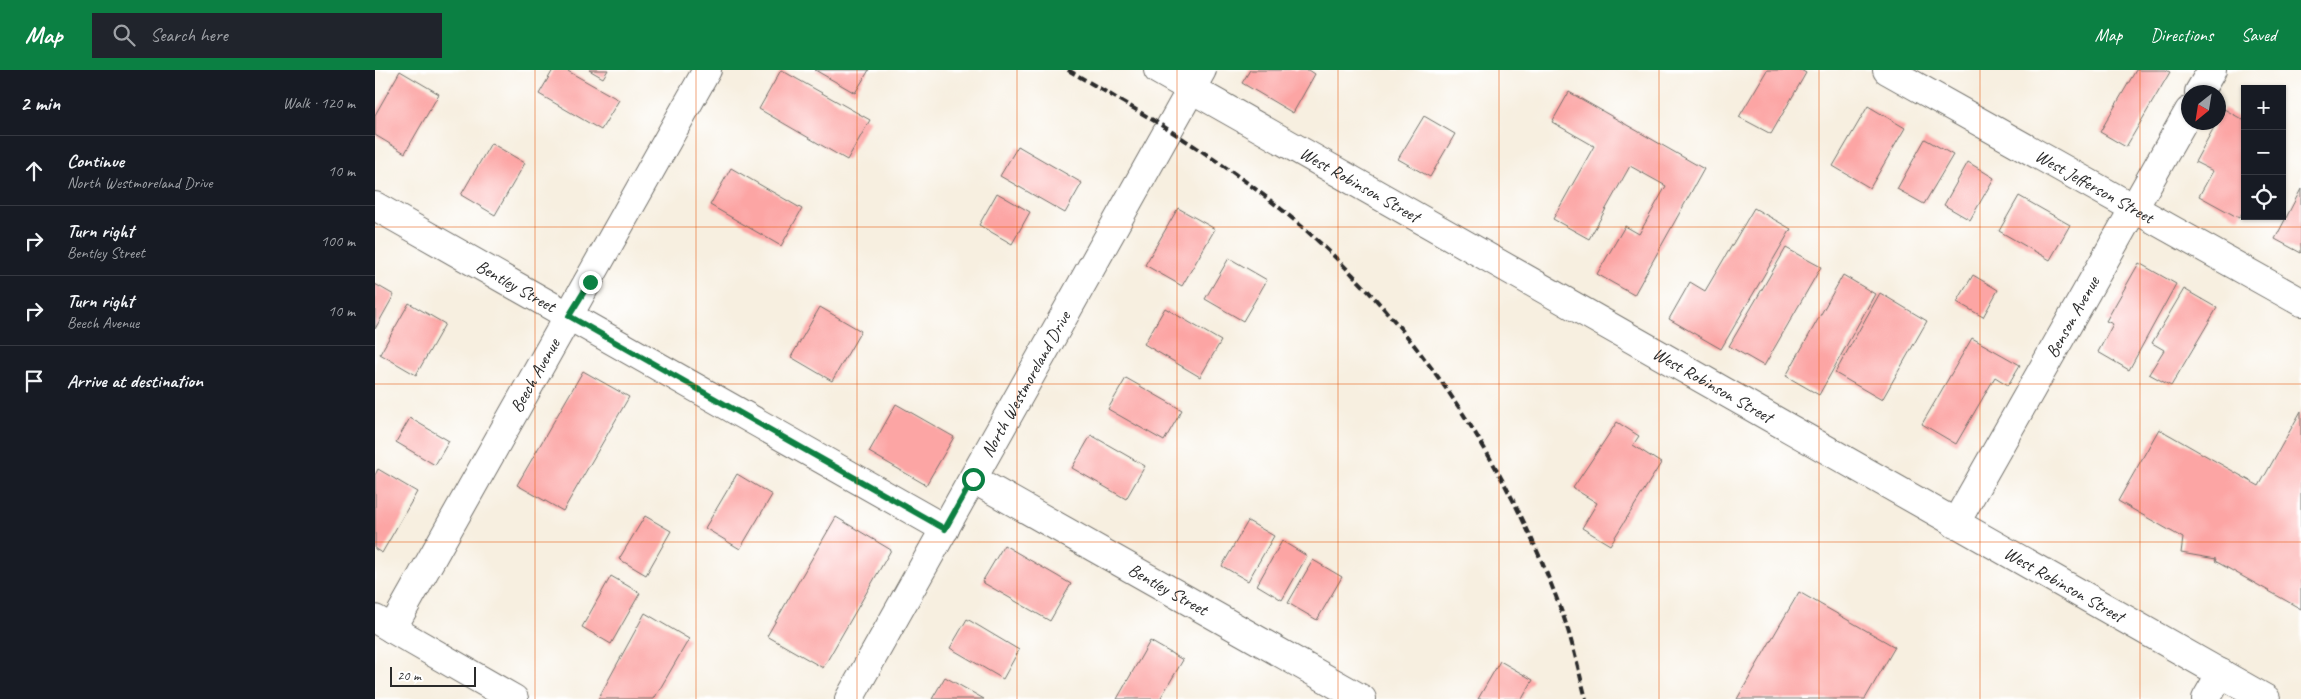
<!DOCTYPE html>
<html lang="en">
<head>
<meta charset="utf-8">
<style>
  body { margin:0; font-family:Caveat,sans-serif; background:#20242c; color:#f1f3f6 }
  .controls { position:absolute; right:15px; top:15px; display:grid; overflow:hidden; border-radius:0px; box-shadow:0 1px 4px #0004 }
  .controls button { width:45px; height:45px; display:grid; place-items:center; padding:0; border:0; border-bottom:1px solid #363941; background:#171b24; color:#f1f3f6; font:25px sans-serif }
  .compass { position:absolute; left:1806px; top:15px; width:45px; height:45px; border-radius:50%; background:#171b24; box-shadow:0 1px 4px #0004; rotate:210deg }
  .scale { position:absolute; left:15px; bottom:12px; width:86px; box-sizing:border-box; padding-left:5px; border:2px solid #2b2b2b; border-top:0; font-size:14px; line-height:18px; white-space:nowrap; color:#2b2b2b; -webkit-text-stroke:4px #fff; paint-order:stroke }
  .stop { position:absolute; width:15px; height:15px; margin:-11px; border:4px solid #0b8043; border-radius:50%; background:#fff }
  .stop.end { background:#0b8043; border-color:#fff; box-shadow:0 1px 5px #0008 }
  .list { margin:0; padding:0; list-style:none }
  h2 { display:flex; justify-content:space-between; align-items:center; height:65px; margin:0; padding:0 20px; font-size:21px }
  h2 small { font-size:16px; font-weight:400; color:#9ea1a6 }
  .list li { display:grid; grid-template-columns:32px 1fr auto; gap:15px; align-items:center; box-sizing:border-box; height:70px; padding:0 20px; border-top:1px solid #363941 }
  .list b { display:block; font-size:19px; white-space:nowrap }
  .list p { margin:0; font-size:16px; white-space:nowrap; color:#9ea1a6 }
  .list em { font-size:16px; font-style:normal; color:#9ea1a6 }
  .icon { flex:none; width:28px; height:28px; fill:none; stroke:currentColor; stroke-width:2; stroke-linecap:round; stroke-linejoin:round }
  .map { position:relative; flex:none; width:1926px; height:629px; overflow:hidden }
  header { display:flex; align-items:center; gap:30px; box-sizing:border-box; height:70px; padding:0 25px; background:#0b8043; color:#fff }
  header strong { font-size:24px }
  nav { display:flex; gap:28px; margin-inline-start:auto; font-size:18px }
  .search { width:350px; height:45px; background:#20242c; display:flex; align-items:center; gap:12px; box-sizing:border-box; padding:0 18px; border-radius:0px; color:#9ea1a6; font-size:19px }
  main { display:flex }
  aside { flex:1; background:#171b24 }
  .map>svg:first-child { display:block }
  .building { fill:#fca5a4 }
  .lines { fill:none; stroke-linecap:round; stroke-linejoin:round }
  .minor-casing { stroke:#72706a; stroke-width:30 }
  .minor { stroke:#fff; stroke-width:28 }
  .rail { stroke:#2b2b2b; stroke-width:4; stroke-dasharray:8 4; stroke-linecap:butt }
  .route { stroke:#0b8043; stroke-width:6 }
  .grid { fill:none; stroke:#e8590c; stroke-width:1; stroke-opacity:0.55 }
  .labels { text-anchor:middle; stroke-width:4.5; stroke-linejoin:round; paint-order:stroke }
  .street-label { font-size:18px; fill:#2b2b2b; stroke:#fff }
</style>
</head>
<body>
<header>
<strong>Map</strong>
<div class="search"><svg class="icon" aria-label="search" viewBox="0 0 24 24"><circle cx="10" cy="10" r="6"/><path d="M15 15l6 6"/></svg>Search here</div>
<nav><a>Map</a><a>Directions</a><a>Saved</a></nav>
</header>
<main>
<aside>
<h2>2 min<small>Walk · 120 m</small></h2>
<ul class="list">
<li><svg class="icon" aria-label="ahead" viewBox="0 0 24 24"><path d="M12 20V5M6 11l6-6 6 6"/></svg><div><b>Continue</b><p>North Westmoreland Drive</p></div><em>10 m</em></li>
<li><svg class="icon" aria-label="right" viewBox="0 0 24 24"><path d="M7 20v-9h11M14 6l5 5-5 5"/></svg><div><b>Turn right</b><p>Bentley Street</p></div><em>100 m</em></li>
<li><svg class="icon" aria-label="right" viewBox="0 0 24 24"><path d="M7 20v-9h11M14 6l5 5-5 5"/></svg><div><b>Turn right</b><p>Beech Avenue</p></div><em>10 m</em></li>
<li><svg class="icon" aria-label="arrive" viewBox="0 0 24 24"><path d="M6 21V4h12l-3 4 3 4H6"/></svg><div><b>Arrive at destination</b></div></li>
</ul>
</aside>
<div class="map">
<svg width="1926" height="629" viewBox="0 0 1926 629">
  <rect width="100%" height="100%" fill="#fff"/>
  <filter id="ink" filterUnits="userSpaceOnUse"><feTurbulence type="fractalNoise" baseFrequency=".02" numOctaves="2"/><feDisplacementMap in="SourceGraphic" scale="10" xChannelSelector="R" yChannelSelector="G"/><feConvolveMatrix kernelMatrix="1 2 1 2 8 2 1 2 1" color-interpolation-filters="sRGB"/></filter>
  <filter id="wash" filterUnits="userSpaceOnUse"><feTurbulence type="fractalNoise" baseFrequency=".0096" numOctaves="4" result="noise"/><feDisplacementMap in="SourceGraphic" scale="20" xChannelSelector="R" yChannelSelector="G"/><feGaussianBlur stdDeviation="1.12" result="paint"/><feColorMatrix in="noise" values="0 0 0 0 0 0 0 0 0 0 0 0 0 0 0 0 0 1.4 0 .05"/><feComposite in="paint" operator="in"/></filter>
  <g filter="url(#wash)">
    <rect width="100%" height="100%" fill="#f7efe0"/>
    <g id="blocks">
      <g class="building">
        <path d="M178,0H191L244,30L226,60L164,24Z"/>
        <path d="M214,0H233L228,8Z"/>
        <path d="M406,0L495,50L472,90L384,39Z"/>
        <path d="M440,0H494L480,23Z"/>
        <path d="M875,0H934L940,4L918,43L867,13Z"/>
        <path d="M1392,0H1426L1431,3L1396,64L1364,47Z"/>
        <path d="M1761,0H1791L1795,2L1751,77L1725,62Z"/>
        <path d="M25,1L64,24L30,83L0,65V45Z"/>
        <path d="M1194,22L1329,99L1259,225L1222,204L1250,156L1264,164L1291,116L1255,96L1214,169L1178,149L1219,76L1177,52Z"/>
        <path d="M1493,36L1530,58L1495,118L1458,96Z"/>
        <path d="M1849,39L1870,51V138L1864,148L1824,126L1838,101L1820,92Z"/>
        <path d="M1049,46L1080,64L1055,107L1023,89Z"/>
        <path d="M1550,69L1578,85L1549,134L1522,119Z"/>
        <path d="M116,73L150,93L120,145L86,125Z"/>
        <path d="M643,76L707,113L690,143L625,106Z"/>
        <path d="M1593,92L1619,108L1595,150L1569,135Z"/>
        <path d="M356,98L427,139L406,176L335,135Z"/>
        <path d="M1926,119V183L1900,169Z"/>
        <path d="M622,123L655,142L637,174L604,155Z"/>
        <path d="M1644,126L1695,155L1675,190L1624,161Z"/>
        <path d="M803,138L840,159L807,216L770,195Z"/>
        <path d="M1379,138L1416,159L1346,279L1294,249L1315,212L1330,221Z"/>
        <path d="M1411,178L1446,197L1389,296L1354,276Z"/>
        <path d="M854,188L892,210L868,251L830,229Z"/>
        <path d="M1764,193L1801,214L1754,300L1723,282L1738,254L1731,251Z"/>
        <path d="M1468,205L1500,224L1444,325L1411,306Z"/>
        <path d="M1598,205L1623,220L1608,247L1582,232Z"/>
        <path d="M0,214L19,225L0,259Z"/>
        <path d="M1809,219L1842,238L1796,316L1774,304L1789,280L1777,273Z"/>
        <path d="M1505,223L1552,251L1507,330L1460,303Z"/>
        <path d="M34,233L70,254L41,305L5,284Z"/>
        <path d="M445,237L486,261L457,311L416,287Z"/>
        <path d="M790,238L846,271L825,307L769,274Z"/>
        <path d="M1597,268L1645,295L1633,315L1620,307L1581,374L1547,354Z"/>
        <path d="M208,301L254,327L188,441L142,415Z"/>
        <path d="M751,308L807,340L789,371L733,339Z"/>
        <path d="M521,334L579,367L551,415L494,382Z"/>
        <path d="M1926,341V539L1840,491L1841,489L1806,483L1808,468L1743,431L1784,359L1884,416Z"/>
        <path d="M35,348L74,371L60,395L21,372Z"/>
        <path d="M1242,352L1264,366L1258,375L1286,393L1235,475L1207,458L1222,433L1198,418Z"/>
        <path d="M716,365L770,396L751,429L697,398Z"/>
        <path d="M3,399L42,422L7,483L0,479V405Z"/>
        <path d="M362,404L397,425L365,479L330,458Z"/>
        <path d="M270,446L296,461L271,505L244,489Z"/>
        <path d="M461,447L516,480L448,598L392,566Z"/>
        <path d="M873,451L899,466L873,511L847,496Z"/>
        <path d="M907,471L932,486L907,530L882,515Z"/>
        <path d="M629,475L696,514L675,551L607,512Z"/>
        <path d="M938,490L967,507L942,550L913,533Z"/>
        <path d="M236,506L265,523L236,574L207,557Z"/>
        <path d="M1424,522L1520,577L1490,629H1362Z"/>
        <path d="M270,543L314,569L279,629H223Z"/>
        <path d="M592,549L644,580L628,609L575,578Z"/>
        <path d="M775,571L808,590L785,629H742Z"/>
        <path d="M1125,591L1158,610L1147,629H1103Z"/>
        <path d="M570,607L609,629H557Z"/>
      </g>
    </g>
  </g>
  <g filter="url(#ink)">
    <use href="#blocks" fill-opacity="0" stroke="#72706a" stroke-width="1"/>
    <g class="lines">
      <g class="minor-casing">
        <g id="minor">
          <path id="s1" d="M783,0L1891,629"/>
          <path id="s2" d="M1512,0L1926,232"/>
          <path d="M1824,22L1837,0"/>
          <path id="s3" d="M0,136L570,459"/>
          <path id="s4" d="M598,409L987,629"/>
          <path id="s5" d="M1580,454L1814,41"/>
          <path d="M0,549L139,629"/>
          <path id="s6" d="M17,559C121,372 228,187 332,0"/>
          <path id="s7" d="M474,629L827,0"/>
          <path d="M1831,629L1846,603"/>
        </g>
      </g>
      <use href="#minor" class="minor"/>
      <path class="rail" d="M693,0C766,42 841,86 906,139C1036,245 1132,390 1189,548C1198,574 1204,602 1211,629"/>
    </g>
  </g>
  <g class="lines" filter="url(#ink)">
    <path class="route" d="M215,212L194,246L570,459L598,409"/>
  </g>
  <path class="grid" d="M160,0V629M321,0V629M482,0V629M642,0V629M802,0V629M963,0V629M1124,0V629M1284,0V629M1444,0V629M1605,0V629M1765,0V629M0,157H1926M0,314H1926M0,472H1926"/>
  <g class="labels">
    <g class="street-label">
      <text dy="6" stroke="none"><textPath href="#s1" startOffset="232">West Robinson Street</textPath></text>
      <text dy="6" stroke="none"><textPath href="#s2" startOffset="238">West Jefferson Street</textPath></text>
      <text dy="6" stroke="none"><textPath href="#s3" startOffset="162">Bentley Street</textPath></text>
      <text dy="6" stroke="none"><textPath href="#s5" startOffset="238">Benson Avenue</textPath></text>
      <text dy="6" stroke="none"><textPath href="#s6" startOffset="291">Beech Avenue</textPath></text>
      <text dy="6" stroke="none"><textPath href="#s7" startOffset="361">North Westmoreland Drive</textPath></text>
      <text dy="6" stroke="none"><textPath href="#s1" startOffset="638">West Robinson Street</textPath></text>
      <text dy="6" stroke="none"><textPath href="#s1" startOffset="1042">West Robinson Street</textPath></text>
      <text dy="6" stroke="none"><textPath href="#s4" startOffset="224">Bentley Street</textPath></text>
    </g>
  </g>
</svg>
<div class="controls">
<button>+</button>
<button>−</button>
<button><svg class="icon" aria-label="locate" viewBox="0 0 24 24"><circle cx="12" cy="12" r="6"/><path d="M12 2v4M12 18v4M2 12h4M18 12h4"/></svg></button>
</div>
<svg class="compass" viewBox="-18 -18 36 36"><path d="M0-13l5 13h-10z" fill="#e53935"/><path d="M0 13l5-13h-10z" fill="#9ea1a6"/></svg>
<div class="scale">20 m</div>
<div class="stop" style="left:598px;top:409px"></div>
<div class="stop end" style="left:215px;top:212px"></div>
</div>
</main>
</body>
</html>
